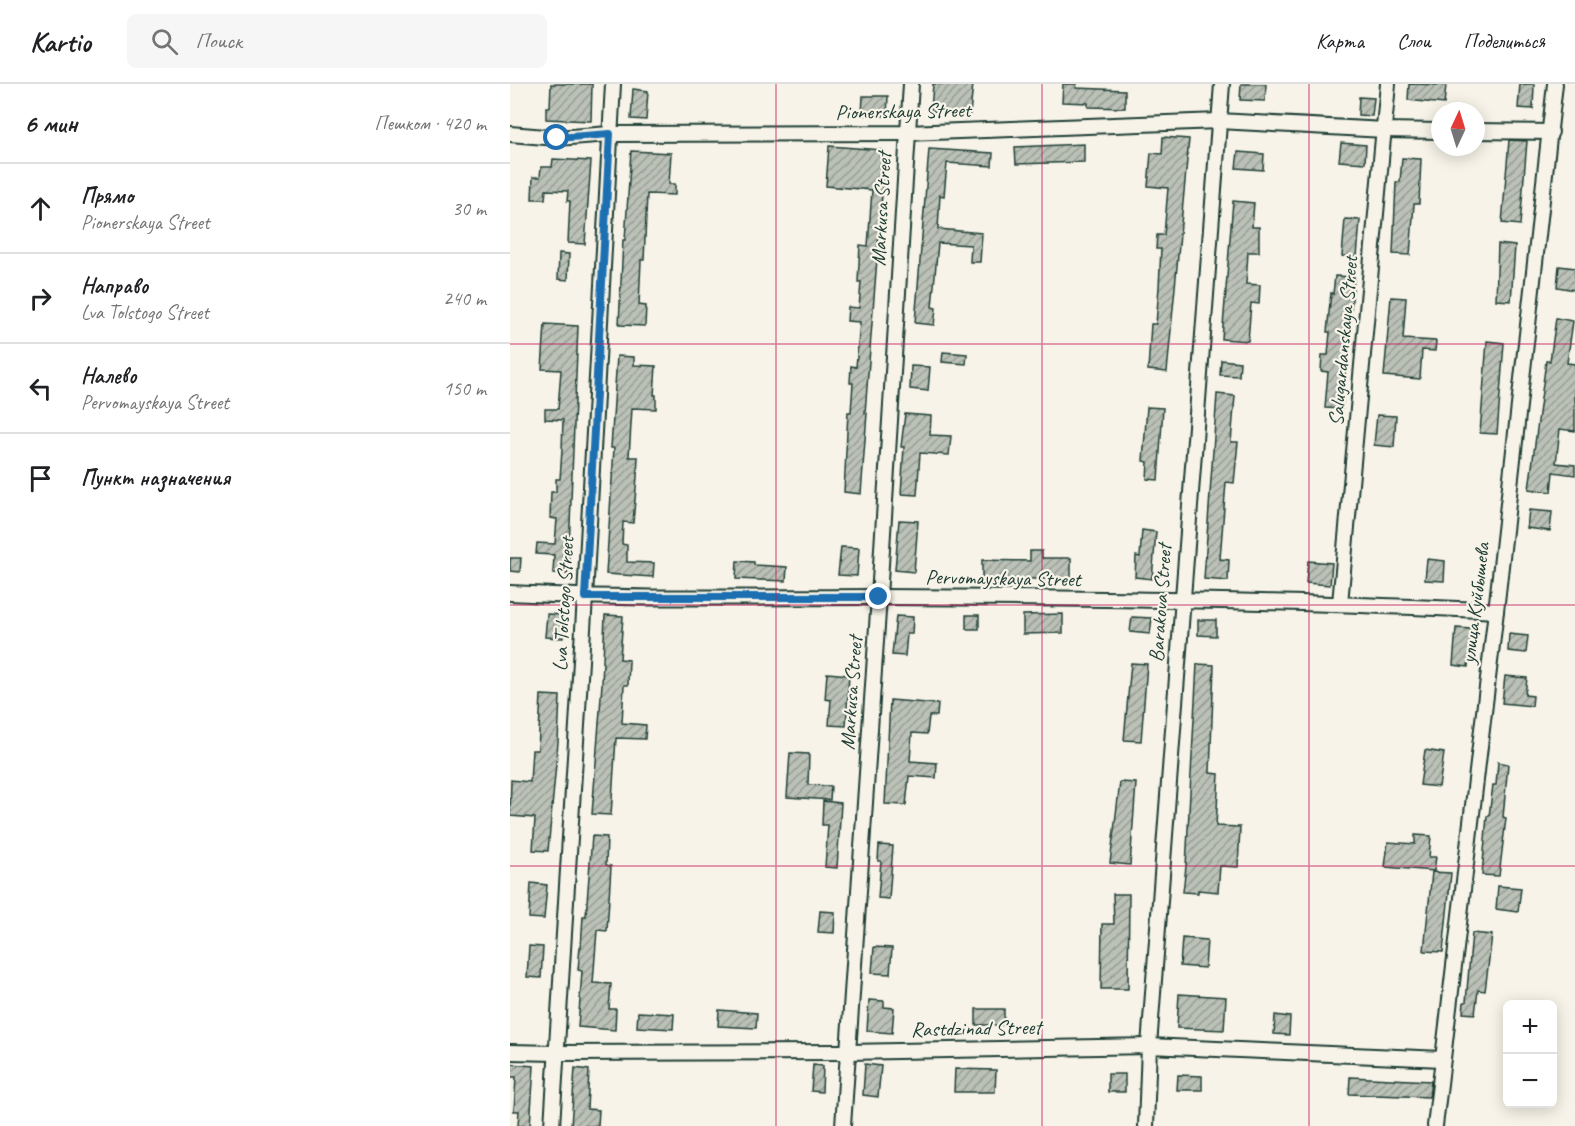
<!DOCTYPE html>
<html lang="ru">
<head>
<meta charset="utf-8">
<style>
  body { margin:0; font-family:Caveat,sans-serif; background:#f6f6f6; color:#202124 }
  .controls { position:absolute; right:18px; bottom:18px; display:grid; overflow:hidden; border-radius:9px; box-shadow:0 3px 15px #0003 }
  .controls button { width:54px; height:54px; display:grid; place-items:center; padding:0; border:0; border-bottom:2px solid #e0e0e0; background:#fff; color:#202124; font:30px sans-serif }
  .compass { position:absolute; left:921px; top:18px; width:54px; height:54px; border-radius:50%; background:#fff; box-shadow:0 3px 15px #0003; rotate:4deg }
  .stop { position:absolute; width:18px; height:18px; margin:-14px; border:4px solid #1f6fb2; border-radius:50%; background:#fff }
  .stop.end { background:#1f6fb2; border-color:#fff; box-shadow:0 2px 6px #0008 }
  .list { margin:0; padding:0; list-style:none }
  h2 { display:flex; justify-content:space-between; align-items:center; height:78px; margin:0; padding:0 24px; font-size:26px }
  h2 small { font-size:20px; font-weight:400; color:#757577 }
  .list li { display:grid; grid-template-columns:39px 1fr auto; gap:18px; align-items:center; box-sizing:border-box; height:90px; padding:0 24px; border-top:2px solid #e0e0e0 }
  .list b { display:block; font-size:22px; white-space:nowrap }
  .list p { margin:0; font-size:20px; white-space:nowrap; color:#757577 }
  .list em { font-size:20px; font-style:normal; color:#757577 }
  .icon { flex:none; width:33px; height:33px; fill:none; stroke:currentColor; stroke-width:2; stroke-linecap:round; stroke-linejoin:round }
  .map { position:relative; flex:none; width:1065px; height:1042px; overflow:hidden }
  header { display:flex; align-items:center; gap:36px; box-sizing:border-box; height:84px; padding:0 30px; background:#fff; border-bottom:2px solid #e0e0e0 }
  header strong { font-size:28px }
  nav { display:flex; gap:33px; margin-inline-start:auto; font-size:21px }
  .search { width:420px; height:54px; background:#f6f6f6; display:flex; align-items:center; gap:15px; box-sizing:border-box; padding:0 21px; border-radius:9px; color:#757577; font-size:22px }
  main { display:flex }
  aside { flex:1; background:#fff }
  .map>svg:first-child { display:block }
  .building { fill:url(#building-hatch); stroke:#1f3d34; stroke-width:1.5 }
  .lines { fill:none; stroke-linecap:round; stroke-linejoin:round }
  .minor-casing { stroke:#1f3d34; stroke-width:18 }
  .minor { stroke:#f7f3e8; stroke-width:14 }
  .route { stroke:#1f6fb2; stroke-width:8 }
  .grid { fill:none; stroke:#c2185b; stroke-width:1.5; stroke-opacity:0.55 }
  .labels { text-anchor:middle; stroke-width:4.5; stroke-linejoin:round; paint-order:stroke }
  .street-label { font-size:21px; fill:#1f3d34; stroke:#f7f3e8 }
</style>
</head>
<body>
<header>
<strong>Kartio</strong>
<div class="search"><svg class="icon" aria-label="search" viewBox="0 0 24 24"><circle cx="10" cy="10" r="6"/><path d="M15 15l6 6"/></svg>Поиск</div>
<nav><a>Карта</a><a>Слои</a><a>Поделиться</a></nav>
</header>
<main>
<aside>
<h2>6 мин<small>Пешком · 420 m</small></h2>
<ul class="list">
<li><svg class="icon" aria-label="ahead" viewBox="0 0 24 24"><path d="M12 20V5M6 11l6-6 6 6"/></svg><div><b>Прямо</b><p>Pionerskaya Street</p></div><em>30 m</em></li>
<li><svg class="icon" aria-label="right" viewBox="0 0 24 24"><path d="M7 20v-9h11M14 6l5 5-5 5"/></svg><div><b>Направо</b><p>Lva Tolstogo Street</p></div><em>240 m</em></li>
<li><svg class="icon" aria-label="left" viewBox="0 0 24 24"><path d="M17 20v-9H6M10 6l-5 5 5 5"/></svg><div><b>Налево</b><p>Pervomayskaya Street</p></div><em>150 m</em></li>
<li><svg class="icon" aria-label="arrive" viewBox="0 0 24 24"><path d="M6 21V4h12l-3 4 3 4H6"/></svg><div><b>Пункт назначения</b></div></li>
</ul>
</aside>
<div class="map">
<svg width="1065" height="1042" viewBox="0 0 1065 1042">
  <defs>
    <pattern id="building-hatch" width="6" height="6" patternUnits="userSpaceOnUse" patternTransform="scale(1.5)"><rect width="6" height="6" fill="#bbc1b6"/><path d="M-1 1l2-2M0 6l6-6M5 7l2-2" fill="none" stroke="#979e95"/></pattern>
  </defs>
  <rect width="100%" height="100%" fill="#f7f3e8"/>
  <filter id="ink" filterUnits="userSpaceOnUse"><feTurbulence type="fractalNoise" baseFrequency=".0167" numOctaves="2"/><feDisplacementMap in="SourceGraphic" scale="12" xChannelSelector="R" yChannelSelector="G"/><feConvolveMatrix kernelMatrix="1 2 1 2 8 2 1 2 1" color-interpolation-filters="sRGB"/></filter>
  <g filter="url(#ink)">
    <g class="building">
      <path d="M41,0H82L81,37L36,35V23H40Z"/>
      <path d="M423,0H463L460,30L421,27Z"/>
      <path d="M553,0H567L566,4L615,6V24L578,23V19L552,18Z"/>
      <path d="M731,0H756L755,17L730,16Z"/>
      <path d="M899,0L936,1L934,20L898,16Z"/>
      <path d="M1010,0H1024L1023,25L1008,24Z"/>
      <path d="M123,5L138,7L136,36L121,35Z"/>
      <path d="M353,12H378L377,32L352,31Z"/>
      <path d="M849,13L864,14L862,32L848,31Z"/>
      <path d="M653,53L679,55L657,288L638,286L641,240H646L649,203L651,165H646L647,151H654L658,104L638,102L641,69L652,70Z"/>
      <path d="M999,56L1017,57L1010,141L992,139Z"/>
      <path d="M831,59L856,61L855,79L829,77Z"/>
      <path d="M574,60V78L506,80L505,63Z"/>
      <path d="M319,62L372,66L371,84L374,85L355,329H357L351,410L334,408L338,328H341L343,299H340L341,282L346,283L350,238L337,237L338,223L349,224L351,198H348L350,161L358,162L362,106L316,102Z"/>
      <path d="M419,65L483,69L482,82L437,79L434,112L430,111L428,145L472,149L470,178H460L461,161L428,159L422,223L426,224L424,241L405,239Z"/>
      <path d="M121,67L161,69L159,100H165V111L137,110L134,176H131L129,221L136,222L135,242L109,241L113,156H115Z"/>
      <path d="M728,68L754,70L753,86L726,84Z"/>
      <path d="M892,74L911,75L909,120H904L900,171L883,170L886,98H890Z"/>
      <path d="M43,75L81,77L75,160L58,159L60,117H57L58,107L36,106L35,115H22L23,93H30L31,83H42Z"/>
      <path d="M723,117L744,119L742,143H749V168H738L736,200L750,201L749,220L741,219L738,257L712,255Z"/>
      <path d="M835,135L850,136L847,173L832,172Z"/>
      <path d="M988,160L1005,162L1001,217L986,216Z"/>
      <path d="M49,169L59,170L58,196L48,195Z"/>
      <path d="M1049,182L1065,184V206L1047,203Z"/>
      <path d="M825,192L844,193L832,325L815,324L818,288L811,287L812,271H818L820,248H817L821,209L823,210Z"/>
      <path d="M881,213L896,214L893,255L926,257L925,267L912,266L910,295L874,292Z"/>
      <path d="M1046,234L1063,237L1057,279L1065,280V347L1050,345L1046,379L1065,381V391L1043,388L1041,408L1019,405L1036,277H1040Z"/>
      <path d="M35,240L68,242L58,490L43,489L44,471L26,470L27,459L45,460L47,435L40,434L41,408H46V395H50L52,366L53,336L35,335V325H48L51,286L32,285Z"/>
      <path d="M977,257L994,259L987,350L970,349Z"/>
      <path d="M433,268L457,270L456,280L432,278Z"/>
      <path d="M107,272L124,273V281L146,282L144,311H146V325L122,324L119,373H128L127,393L123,439L113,438L112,460L117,461V478L144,479L143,493L96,490L104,364H101Z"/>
      <path d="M711,276L730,278L729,292L710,291Z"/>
      <path d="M401,282L420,283L418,307L400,305Z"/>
      <path d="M707,310L725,312L721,358H728L724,399L716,398L710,475L719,476L718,497L694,495Z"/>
      <path d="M637,323L653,324L648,396L637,395L638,378L633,377Z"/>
      <path d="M395,330L421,332L420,351L441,352L439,371L410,369L407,411L391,410L394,363H391Z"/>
      <path d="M867,331L886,332L884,363L864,361Z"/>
      <path d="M1019,426L1042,428L1040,447L1017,444Z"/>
      <path d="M389,436L408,437L404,488L385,486Z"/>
      <path d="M632,446L646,448L642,495L625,493L626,472L630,473Z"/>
      <path d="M331,463L349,464L347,492L328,491Z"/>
      <path d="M520,467H532V474H561V495H472V476L520,477Z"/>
      <path d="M0,474H11L10,488L0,487Z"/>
      <path d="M917,475L935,477L934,497L915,496Z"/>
      <path d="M227,477L244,478V481L277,483L276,497L226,495Z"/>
      <path d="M798,477L822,479L820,501L796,499Z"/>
      <path d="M37,530L55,531L53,554L35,553Z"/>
      <path d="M553,530V549L513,550V531Z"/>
      <path d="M95,531L113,532L110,575L119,576L118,601H114L112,639L136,641L135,655L106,654L101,731L82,730L92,600Z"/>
      <rect x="456" y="531" width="13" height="14"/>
      <path d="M386,532L403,533L402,550H397L395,572L382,571Z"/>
      <path d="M622,533L642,534L640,550L620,548Z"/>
      <path d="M688,536H706V552L688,551Z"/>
      <path d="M946,544L961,545L958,583L943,581Z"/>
      <path d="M999,550L1018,552L1016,569L998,567Z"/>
      <path d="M621,579L637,580L631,657L614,656Z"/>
      <path d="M687,580L704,581L700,689L709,690L706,742L730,743L728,783L710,782L708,808L688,806V809L673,808L676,782Z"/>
      <path d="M317,589L339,591L336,642L319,641L321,616L315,615Z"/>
      <path d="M995,592L1017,594L1015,611L1023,612L1022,622L992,619Z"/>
      <path d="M31,611L50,612L48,658L38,767L23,766L25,734L0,732L1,696L20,698L22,666H28Z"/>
      <path d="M380,616L428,620L427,632H419L417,650L402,649L400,677L427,679L426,694L399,692L396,721L375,720Z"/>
      <path d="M915,666L934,669L929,703L910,701Z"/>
      <path d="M280,669L299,670L298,701L321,702L320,716L277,713Z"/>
      <path d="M988,678L998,680L993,733L996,734L989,792L972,791L977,732H979L983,701H986Z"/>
      <path d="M610,698L626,699L620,781L600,779Z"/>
      <path d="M313,717L331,719L327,784L315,783L318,741H312Z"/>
      <path d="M905,751L921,752L919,773H926L924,787L875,783L878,758L905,760Z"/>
      <path d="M82,752L97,753L96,781L101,782L97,847L87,846L83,899L101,900L99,925H106L105,946L68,943L72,887L68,886L70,863H71L73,832H76Z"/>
      <path d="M369,761L383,762L379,815L368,814L371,777H368Z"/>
      <path d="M922,788L941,789L933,868L914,867Z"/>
      <path d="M21,799L37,801L34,835L19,834Z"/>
      <path d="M988,802L1011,804L1008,828L986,825Z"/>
      <path d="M603,810H619L618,905H591L592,840H604Z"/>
      <path d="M310,827L325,828L324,849L308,848Z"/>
      <path d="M962,849L982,851L975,907L968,906L965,930L953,929L954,918H956Z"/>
      <path d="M672,854L697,856L695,884L670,882Z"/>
      <path d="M19,862L33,863L31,894L17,893Z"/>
      <path d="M364,863L382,864L380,890L362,889Z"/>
      <path d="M669,910L716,913L714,946L667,944Z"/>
      <path d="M359,916L374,917V923L384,924L382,949L357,947Z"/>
      <rect x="466" y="925" width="28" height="16"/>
      <path d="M209,926L247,929L246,944L208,942Z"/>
      <path d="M128,928L164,930L163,945L127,943Z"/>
      <path d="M765,931L780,933L779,951L764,950Z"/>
      <path d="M0,980L24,982L20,1042H8L9,1027H4L6,993H0Z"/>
      <path d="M355,980L371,982L368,1013L353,1011Z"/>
      <path d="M303,981L313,982L312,1008L301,1007Z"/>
      <path d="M65,984L79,986L77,1025L89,1026L88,1042H61Z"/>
      <path d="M445,985L486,986L485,1008H444Z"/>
      <rect x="598" y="990" width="17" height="18"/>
      <path d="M668,991L692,992V1006H667Z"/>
      <path d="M840,993L921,997L919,1013L839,1010Z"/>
    </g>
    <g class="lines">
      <g class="minor-casing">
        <g id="minor">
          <path d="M966,47L1041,48"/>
          <path d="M0,50L47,54L100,50L397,49L709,37L875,46L930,47"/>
          <path d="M0,509C122,516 244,513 367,513C573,514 779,516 986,527"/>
          <path d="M830,519L878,0"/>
          <path d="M0,968L46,969L338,968L639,962L932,975"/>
          <path d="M42,1042L75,513L103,0"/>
          <path d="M333,1042L369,513L401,0"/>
          <path d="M636,1042L639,962L712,0"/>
          <path d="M925,1042L986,527L1045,0"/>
        </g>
      </g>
      <use href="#minor" class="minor"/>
    </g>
  </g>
  <g class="lines" filter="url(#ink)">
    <path class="route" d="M47,54L100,50L75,513H369"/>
  </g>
  <path class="grid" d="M266,0V1042M532,0V1042M799,0V1042M0,260H1065M0,521H1065M0,782H1065"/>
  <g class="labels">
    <g class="street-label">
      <text transform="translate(393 27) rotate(-1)" y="7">Pionerskaya Street</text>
      <text transform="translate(371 125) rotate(-87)" y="7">Markusa Street</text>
      <text transform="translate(833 257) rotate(-85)" y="7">Salugardanskaya Street</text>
      <text transform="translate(493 494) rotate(1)" y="7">Pervomayskaya Street</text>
      <text transform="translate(650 519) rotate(-86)" y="7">Barakova Street</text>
      <text transform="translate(965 519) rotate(-83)" y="7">улица Куйбышева</text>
      <text transform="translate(53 520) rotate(-87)" y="7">Lva Tolstogo Street</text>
      <text transform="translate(341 609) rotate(-86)" y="7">Markusa Street</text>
      <text transform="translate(466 944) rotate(-1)" y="7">Rastdzinad Street</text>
    </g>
  </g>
</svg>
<div class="controls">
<button>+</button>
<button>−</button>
</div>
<svg class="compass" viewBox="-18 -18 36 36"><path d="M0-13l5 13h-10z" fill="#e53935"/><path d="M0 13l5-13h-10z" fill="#757577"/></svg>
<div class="stop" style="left:47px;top:54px"></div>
<div class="stop end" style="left:369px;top:513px"></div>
</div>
</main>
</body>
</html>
